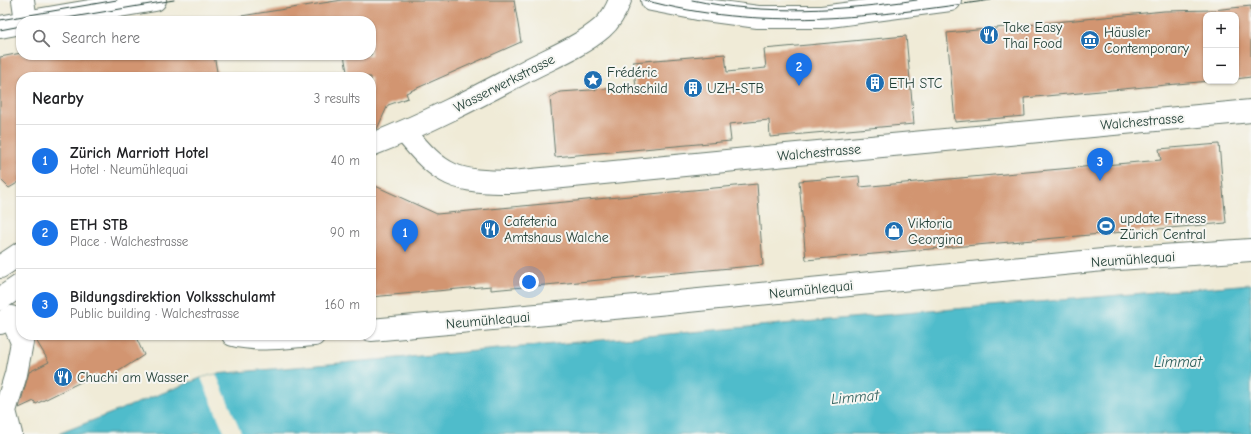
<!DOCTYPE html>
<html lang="en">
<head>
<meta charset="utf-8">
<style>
  body { margin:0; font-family:"Comic Neue",sans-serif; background:#f2f2f2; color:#202124 }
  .controls { position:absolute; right:12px; top:12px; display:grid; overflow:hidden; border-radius:8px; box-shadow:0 1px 3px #0004 }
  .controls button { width:36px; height:36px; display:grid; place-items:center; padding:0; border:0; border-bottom:1px solid #e0e0e0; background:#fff; color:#202124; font:20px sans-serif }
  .you { position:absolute; left:529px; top:282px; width:14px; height:14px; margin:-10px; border:3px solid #fff; border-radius:50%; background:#1a73e8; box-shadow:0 0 0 6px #1a73e833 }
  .badge { display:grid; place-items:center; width:26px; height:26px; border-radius:50%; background:#1a73e8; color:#fff; font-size:13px; font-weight:700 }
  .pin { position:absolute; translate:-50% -33px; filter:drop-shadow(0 1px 2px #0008) }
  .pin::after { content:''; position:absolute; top:21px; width:14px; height:12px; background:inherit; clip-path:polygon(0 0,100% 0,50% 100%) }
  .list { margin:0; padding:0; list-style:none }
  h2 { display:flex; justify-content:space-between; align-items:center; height:52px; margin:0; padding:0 16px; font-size:17px }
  h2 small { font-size:13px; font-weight:400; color:#757577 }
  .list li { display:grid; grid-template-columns:26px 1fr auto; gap:12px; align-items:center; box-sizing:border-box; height:72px; padding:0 16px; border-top:1px solid #e0e0e0 }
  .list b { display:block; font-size:15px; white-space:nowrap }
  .list p { margin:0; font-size:13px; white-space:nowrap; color:#757577 }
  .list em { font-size:13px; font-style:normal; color:#757577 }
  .icon { flex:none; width:22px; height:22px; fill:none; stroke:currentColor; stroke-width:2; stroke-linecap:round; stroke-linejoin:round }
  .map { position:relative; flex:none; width:1251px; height:434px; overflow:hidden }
  .search { position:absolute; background:#fff; box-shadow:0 1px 3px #0004; left:16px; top:16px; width:360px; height:44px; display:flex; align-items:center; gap:10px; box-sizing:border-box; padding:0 14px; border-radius:16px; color:#757577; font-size:15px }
  .panel { position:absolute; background:#fff; box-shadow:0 1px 3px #0004; left:16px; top:72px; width:360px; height:268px; border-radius:16px }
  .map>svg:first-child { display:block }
  .water { fill:#50bccb; stroke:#387c80 }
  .pier { fill:#f0ebd7 }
  .building { fill:#d29571 }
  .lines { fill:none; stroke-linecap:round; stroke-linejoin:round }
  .minor-casing { stroke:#687a6d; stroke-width:24 }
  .minor { stroke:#fff; stroke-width:22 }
  .tram { stroke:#1f3d34; stroke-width:1 }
  .labels { text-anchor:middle; stroke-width:4; stroke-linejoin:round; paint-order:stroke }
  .poi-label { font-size:14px; fill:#1f3d34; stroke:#f6f6f2; text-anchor:start }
  .street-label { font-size:14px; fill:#1f3d34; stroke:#f6f6f2 }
  .water-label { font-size:15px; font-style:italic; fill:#2b5d5a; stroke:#f6f6f2 }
</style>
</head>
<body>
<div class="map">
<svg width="1251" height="434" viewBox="0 0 1251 434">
  <rect width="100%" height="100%" fill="#f6f6f2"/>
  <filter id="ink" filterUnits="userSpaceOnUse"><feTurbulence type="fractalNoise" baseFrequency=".025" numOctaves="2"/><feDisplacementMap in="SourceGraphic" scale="8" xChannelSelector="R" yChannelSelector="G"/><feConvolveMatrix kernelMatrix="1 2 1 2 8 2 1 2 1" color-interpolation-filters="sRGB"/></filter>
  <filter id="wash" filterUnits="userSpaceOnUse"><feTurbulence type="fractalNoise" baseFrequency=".012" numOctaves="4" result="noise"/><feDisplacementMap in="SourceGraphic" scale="16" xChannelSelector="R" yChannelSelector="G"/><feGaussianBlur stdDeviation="0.9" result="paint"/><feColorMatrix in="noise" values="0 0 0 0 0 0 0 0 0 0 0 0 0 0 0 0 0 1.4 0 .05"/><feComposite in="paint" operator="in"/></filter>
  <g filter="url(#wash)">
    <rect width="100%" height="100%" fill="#f0ebd7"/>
    <path class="water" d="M1251,284V434H58L201,378L216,374L918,312Z"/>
    <path class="pier" d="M216,374L242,434H225L201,378Z"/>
    <g id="blocks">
      <g class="building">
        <path d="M342,0H514L521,42L406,93L408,98L388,105L377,129L371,132V77H348L344,55H371V21H236L235,17Z"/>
        <path d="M1251,6V77L1236,79V15H1206V81H1210L1024,98L1025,116L955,122L947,33L1164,11L1213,10Z"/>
        <path d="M906,36L914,124L770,137L769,120L729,124L731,141L555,157L550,97L560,92L636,87L633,62L725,54L727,72L766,68L764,49Z"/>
        <path d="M21,53V55H214L218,77H21V181L9,188L0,179V57Z"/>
        <path d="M1219,144L1226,223L806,260L799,181L859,176L860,187L1161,160L1159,149Z"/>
        <path d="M371,184L437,214L757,184L763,265L491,290V286L371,297Z"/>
        <path d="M33,335H135L144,355L102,382L97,374L36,404L34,401L19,408L29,372L49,362Z"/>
      </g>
    </g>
  </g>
  <g filter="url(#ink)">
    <use href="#blocks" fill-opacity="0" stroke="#687a6d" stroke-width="1"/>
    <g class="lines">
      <g class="minor-casing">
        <g id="minor">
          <path d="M23,0L26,21"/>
          <path d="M652,0L698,9L758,17H822L950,0"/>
          <path d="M31,21L155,0"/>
          <path d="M0,27L21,23"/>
          <path d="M405,132C441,177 455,182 512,182L776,156L1251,111"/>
          <path d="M371,145C425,124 477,97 528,70C553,57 581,46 602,28C611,20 616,11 620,0"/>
          <path d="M0,267L21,253"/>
          <path d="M0,299L21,285"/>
          <path d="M0,323L11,317L22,342L16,374L5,411L11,434"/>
          <path d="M371,330L658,304L1103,260L1251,250"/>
          <path d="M233,335C259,342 287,337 314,335"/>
        </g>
      </g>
      <use href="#minor" class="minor"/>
      <g class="tram">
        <path d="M644,0C760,32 874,17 991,0"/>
        <path d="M692,0C766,16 843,10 917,0"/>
        <path d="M0,20L117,0"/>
        <path d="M49,21L174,0"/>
        <path d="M0,30L21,26"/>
      </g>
    </g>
  </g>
  <defs>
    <g id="restaurant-disc" transform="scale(1)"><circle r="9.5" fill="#1f6fb2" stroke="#f6f6f2"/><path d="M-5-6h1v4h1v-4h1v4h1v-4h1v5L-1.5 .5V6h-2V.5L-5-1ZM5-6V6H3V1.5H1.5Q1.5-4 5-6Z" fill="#fff"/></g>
    <g id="museum-disc" transform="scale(1)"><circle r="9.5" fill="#1f6fb2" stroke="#f6f6f2"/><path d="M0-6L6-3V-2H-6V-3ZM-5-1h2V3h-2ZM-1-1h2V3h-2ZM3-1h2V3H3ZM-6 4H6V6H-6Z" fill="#fff"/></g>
    <g id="sight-disc" transform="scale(1)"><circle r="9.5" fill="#1f6fb2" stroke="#f6f6f2"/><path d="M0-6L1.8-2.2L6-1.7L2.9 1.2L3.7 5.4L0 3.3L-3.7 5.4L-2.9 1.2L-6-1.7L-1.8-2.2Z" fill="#fff"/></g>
    <g id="building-disc" transform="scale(1)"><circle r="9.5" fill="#1f6fb2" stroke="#f6f6f2"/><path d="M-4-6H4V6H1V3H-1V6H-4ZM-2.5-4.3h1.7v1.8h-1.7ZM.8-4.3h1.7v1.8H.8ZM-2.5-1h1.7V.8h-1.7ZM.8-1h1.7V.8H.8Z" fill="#fff"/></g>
    <g id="stadium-disc" transform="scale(1)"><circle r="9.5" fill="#1f6fb2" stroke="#f6f6f2"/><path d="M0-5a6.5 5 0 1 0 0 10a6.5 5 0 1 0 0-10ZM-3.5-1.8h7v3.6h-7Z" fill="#fff"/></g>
    <g id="shop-disc" transform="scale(1)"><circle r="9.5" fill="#1f6fb2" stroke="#f6f6f2"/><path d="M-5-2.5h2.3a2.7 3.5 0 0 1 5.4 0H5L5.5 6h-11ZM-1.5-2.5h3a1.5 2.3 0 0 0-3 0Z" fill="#fff"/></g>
  </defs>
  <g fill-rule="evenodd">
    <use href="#restaurant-disc" x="989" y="35"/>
    <use href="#museum-disc" x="1090" y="40"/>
    <use href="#sight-disc" x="593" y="80"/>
    <use href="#building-disc" x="875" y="83"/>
    <use href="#building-disc" x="693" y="88"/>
    <use href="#stadium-disc" x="1106" y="226"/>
    <use href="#restaurant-disc" x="490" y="229"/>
    <use href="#shop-disc" x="894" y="231"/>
    <use href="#restaurant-disc" x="63" y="377"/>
  </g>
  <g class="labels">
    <g class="poi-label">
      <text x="1003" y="32">Take Easy<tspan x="1003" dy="16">Thai Food</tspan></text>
      <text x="1104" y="37">Häusler<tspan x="1104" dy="16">Contemporary</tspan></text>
      <text x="607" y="77">Frédéric<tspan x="607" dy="16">Rothschild</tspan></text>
      <text x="889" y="88">ETH STC</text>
      <text x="707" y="93">UZH-STB</text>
      <text x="1120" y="223">update Fitness<tspan x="1120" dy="16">Zürich Central</tspan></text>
      <text x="504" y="226">Cafeteria<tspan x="504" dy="16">Amtshaus Walche</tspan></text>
      <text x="908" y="228">Viktoria<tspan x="908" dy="16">Georgina</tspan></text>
      <text x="77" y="382">Chuchi am Wasser</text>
    </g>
    <g class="street-label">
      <text transform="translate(504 83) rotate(-27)" y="5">Wasserwerkstrasse</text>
      <text transform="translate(1142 121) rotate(-5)" y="5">Walchestrasse</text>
      <text transform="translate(819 152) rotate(-5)" y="5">Walchestrasse</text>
      <text transform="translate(1133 259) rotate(-4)" y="5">Neumühlequai</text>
      <text transform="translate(811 289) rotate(-6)" y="5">Neumühlequai</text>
      <text transform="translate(488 320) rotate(-5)" y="5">Neumühlequai</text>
    </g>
    <g class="water-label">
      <text x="1178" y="367">Limmat</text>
      <text transform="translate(855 397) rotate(-5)" y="5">Limmat</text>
    </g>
  </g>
</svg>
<div class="controls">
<button>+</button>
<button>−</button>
</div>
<div class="you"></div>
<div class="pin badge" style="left:405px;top:252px">1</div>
<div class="pin badge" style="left:799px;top:86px">2</div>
<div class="pin badge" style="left:1100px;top:181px">3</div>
<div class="search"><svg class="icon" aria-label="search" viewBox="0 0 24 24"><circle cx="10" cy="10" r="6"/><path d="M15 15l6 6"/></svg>Search here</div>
<section class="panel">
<h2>Nearby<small>3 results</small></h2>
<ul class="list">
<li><span class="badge">1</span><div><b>Zürich Marriott Hotel</b><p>Hotel · Neumühlequai</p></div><em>40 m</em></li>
<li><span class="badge">2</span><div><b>ETH STB</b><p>Place · Walchestrasse</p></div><em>90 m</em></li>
<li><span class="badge">3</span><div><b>Bildungsdirektion Volksschulamt</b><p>Public building · Walchestrasse</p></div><em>160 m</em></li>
</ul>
</section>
</div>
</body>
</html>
